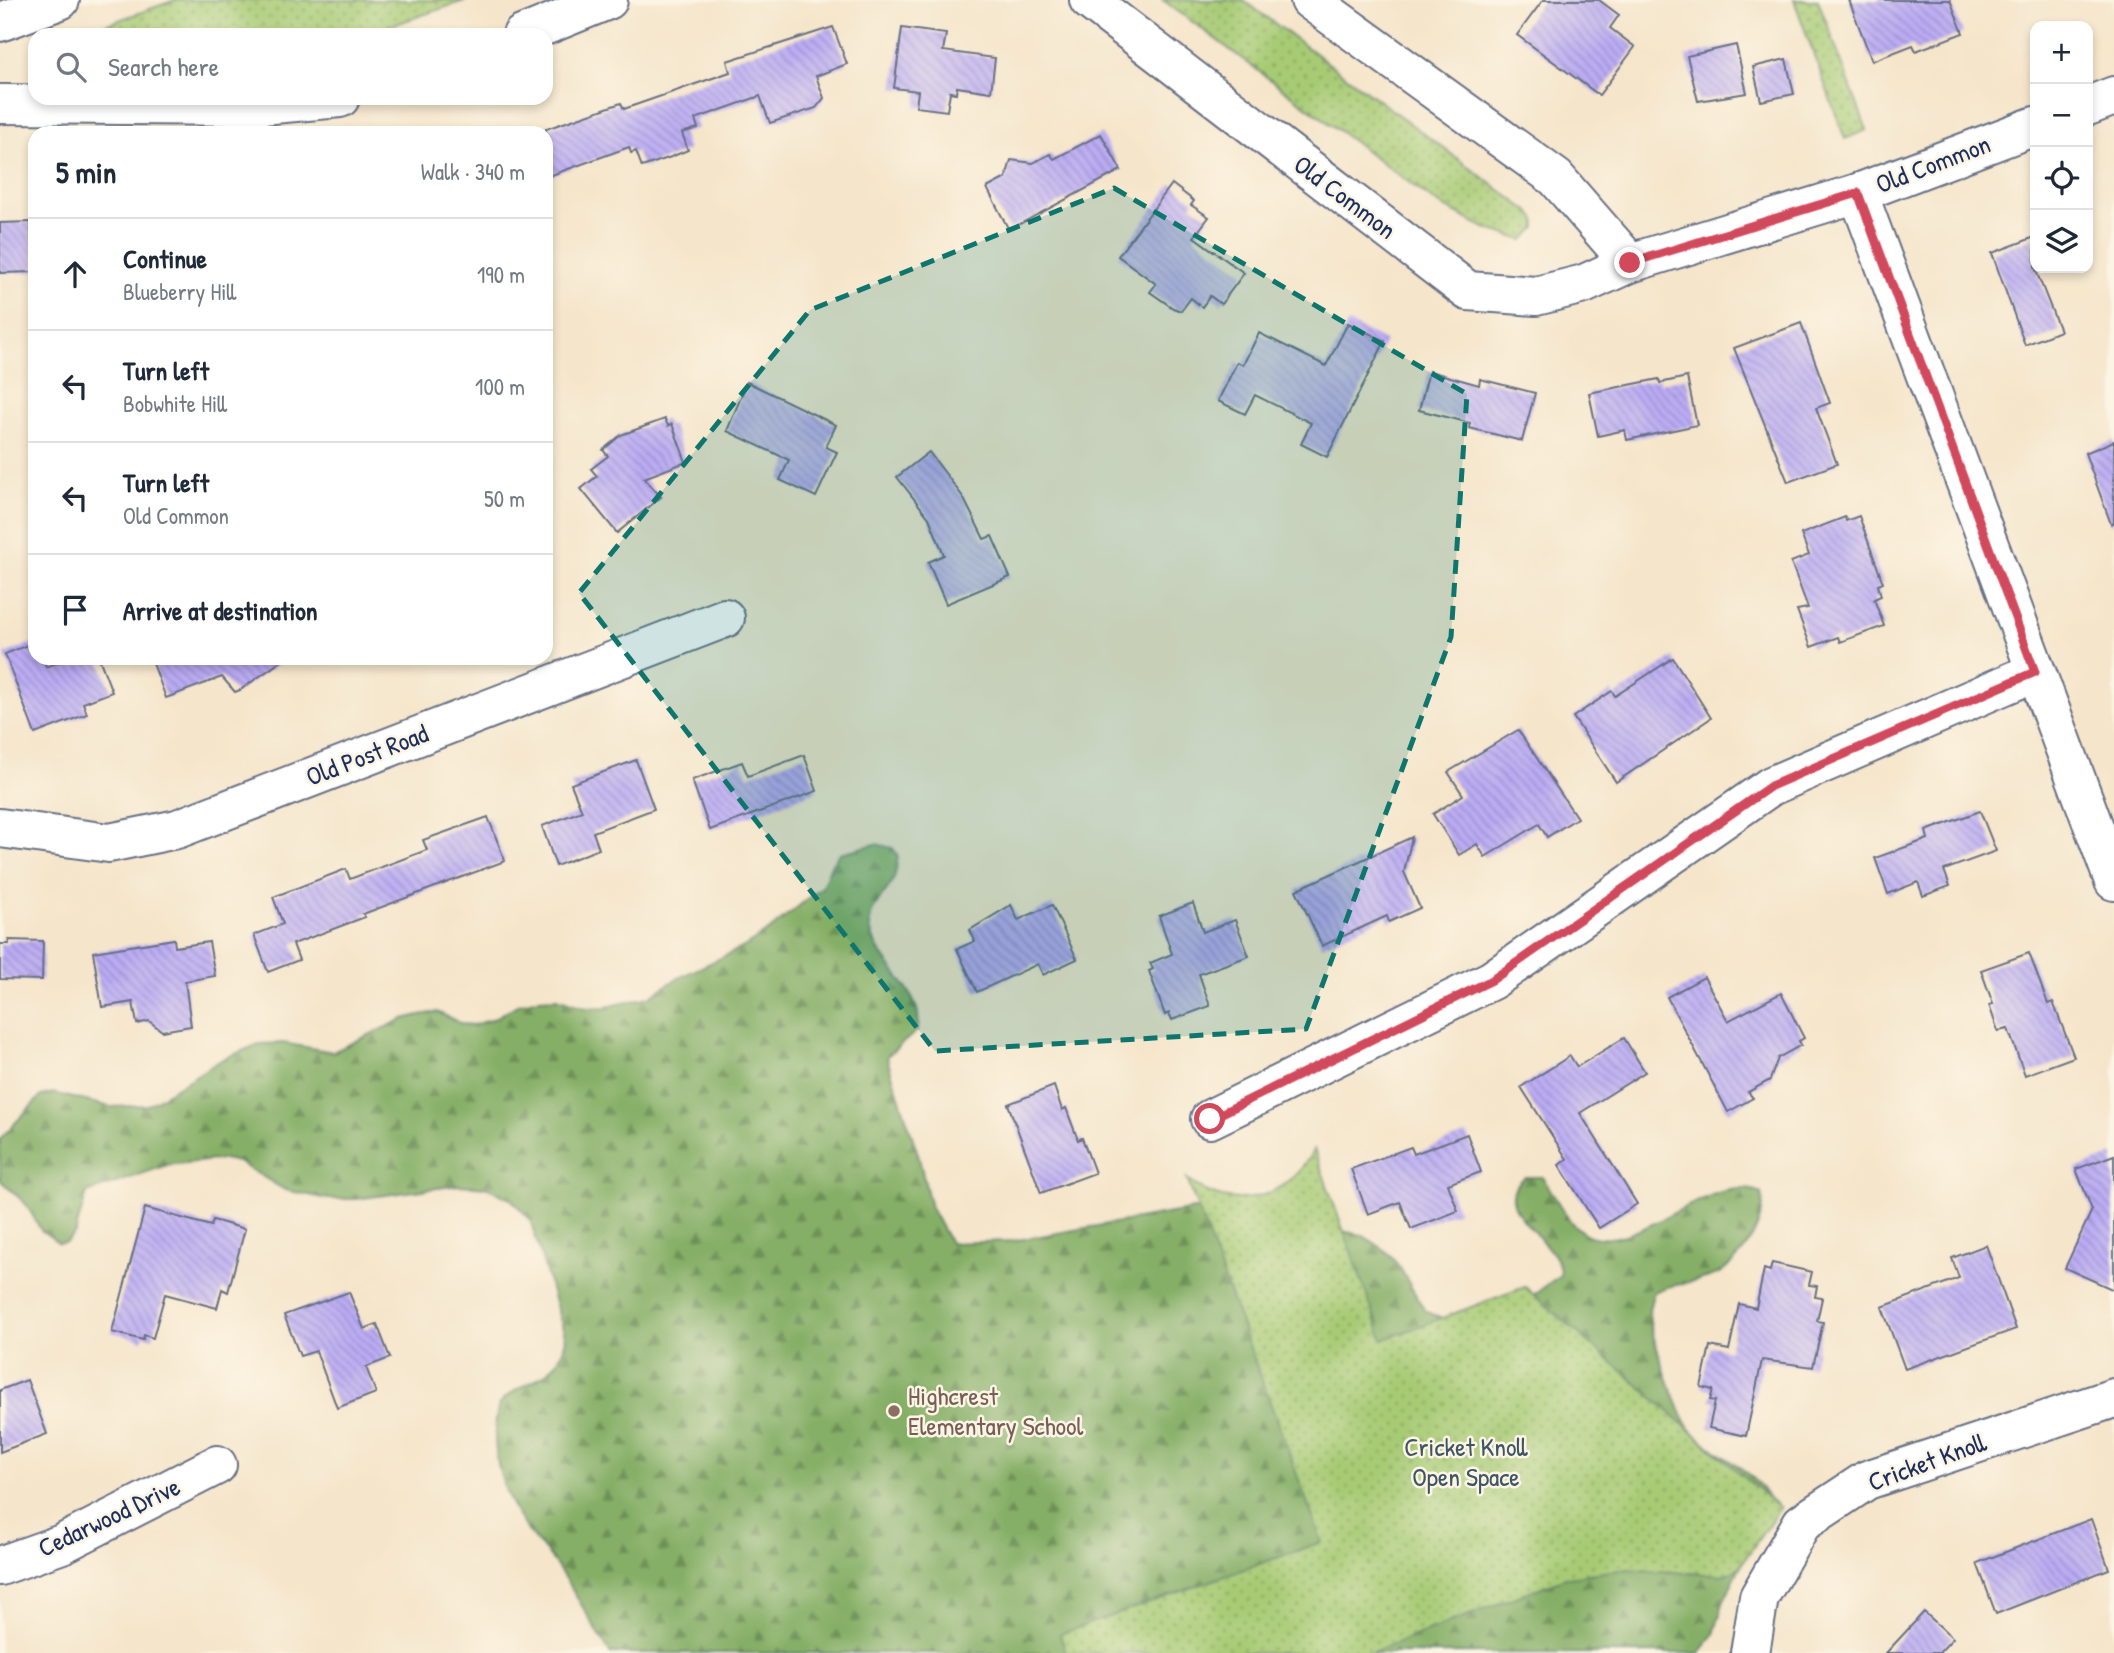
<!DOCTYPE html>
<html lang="en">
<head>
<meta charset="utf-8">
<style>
  body { margin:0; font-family:"Patrick Hand",sans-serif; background:#f6f6f7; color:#1f2937 }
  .controls { position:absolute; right:21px; top:21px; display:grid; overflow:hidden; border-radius:14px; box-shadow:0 4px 10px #0003 }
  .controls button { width:63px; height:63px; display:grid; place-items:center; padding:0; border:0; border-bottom:2px solid #e0e1e3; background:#fff; color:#1f2937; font:35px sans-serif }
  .stop { position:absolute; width:21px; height:21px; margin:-16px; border:5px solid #d1495b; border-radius:50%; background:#fff }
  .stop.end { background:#d1495b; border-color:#fff; box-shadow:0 2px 7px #0008 }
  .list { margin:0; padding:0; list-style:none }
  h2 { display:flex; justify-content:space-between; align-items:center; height:91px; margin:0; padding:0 28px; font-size:30px }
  h2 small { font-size:23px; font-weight:400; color:#747a83 }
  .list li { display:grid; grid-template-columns:46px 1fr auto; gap:21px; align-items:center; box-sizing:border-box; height:112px; padding:0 28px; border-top:2px solid #e0e1e3 }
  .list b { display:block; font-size:26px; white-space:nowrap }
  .list p { margin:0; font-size:23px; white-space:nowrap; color:#747a83 }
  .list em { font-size:23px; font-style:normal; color:#747a83 }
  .icon { flex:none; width:38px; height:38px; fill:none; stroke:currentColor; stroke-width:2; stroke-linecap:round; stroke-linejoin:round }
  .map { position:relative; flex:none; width:2114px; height:1653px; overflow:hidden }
  .search { position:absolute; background:#fff; box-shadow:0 4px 10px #0003; left:28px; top:28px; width:525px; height:77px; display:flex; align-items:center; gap:18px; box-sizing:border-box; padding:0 24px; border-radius:21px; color:#747a83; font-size:26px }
  .panel { position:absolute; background:#fff; box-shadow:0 4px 10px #0003; left:28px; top:126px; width:525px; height:539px; border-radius:21px }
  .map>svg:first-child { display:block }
  .forest { fill:url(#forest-firs); stroke:#506f62; stroke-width:2 }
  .park { fill:url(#park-dots); stroke:#617d69; stroke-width:2 }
  .building { fill:url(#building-back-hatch) }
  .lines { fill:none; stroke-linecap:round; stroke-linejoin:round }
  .street-casing { stroke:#676f84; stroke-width:42 }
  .street { stroke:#fff; stroke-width:38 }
  .route { stroke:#d1495b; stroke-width:9 }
  .marked { fill:#0f766e; fill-opacity:0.2; stroke:#0f766e; stroke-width:5; stroke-dasharray:14 9; stroke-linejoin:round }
  .education-dot { fill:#8d6e63; stroke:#fcf5e5; stroke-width:2.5 }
  .labels { text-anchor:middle; stroke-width:5; stroke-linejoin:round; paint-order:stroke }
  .street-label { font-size:26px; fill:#1b2f5e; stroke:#fcf5e5 }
  .education-label { font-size:26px; fill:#785e54; stroke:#fcf5e5; text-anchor:start }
  .park-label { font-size:26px; fill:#3e5664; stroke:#fcf5e5 }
</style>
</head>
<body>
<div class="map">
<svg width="2114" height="1653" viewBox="0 0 2114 1653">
  <defs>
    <pattern id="forest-firs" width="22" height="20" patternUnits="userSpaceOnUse" patternTransform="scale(1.75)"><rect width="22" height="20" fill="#85af66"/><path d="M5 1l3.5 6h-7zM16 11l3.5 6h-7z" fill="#6c8f57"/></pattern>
    <pattern id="park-dots" width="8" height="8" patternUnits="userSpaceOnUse" patternTransform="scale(1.75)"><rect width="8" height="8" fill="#a7cb74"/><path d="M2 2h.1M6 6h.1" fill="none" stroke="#87a562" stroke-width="1.8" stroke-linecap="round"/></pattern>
    <pattern id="building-back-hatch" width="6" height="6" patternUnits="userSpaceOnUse" patternTransform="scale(1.75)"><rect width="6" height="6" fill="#bbacf4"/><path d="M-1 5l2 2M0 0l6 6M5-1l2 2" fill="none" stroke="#978cc9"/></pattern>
  </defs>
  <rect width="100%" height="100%" fill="#fcf5e5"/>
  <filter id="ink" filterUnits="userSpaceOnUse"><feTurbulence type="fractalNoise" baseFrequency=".0143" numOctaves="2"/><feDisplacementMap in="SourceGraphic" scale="14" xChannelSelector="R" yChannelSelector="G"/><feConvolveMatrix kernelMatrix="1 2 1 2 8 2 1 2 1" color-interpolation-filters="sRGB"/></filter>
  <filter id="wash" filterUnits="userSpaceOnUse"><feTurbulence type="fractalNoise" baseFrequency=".00686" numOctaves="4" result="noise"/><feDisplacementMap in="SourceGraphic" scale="28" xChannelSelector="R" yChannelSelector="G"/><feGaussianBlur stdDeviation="1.57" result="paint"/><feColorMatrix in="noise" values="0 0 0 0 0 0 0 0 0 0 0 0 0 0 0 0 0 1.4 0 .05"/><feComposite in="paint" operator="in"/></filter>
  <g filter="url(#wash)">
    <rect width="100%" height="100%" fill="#f5e5ca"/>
    <path class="forest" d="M876,844L893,848L898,857C897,864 896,872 894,878C887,894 868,907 870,926C874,963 928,991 917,1031L887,1056L888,1062L918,1154L931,1208L950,1243L1012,1241L1194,1209L1321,1227L1362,1235L1385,1250L1399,1266L1425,1311L1442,1318L1457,1319L1535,1294L1560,1275C1563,1242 1483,1208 1525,1177H1542C1555,1194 1565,1222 1584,1233C1632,1261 1709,1169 1761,1193C1771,1216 1739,1265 1717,1274C1697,1283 1675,1282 1654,1292C1652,1299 1649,1306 1649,1313C1649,1332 1680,1418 1692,1431C1717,1457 1756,1469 1771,1503L1724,1600L1714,1634L1700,1653H610C591,1622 574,1590 553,1561C548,1553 541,1547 535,1540C504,1502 487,1453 499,1404C522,1378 557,1384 566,1339L530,1219L512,1200L487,1187L460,1185L356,1199H328L285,1190L238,1162L224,1159L167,1165L87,1193L75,1233L66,1242L59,1243L41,1230L26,1204L0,1180V1139L41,1096L53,1093L111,1107L148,1105L223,1059L259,1044L283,1043L333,1052L403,1019L420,1015L438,1012L462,1024L474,1025L493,1019L519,1004L538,999L557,998L586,1008L606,1007L649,997L676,979L744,947L771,929L822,887L832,863L840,853Z"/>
    <g class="park">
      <path d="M175,0H467L363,35H89L97,28Z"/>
      <path d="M1163,0H1243L1531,213L1536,220V228L1523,240L1485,228L1438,204Z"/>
      <path d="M1794,0H1818L1867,130L1845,139Z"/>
      <path d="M1314,1149L1383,1340L1525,1287L1780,1508L1740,1566L1732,1572L1722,1575L1626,1569L1568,1577L1370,1653H1066L1060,1634L1322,1542L1187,1179C1232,1216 1289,1199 1314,1149Z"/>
    </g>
    <g id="blocks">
      <g class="building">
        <path d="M1543,0H1599L1619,15L1610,28L1635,47L1599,95L1517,35Z"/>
        <path d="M1849,0H1950L1963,33L1916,51L1913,45L1872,61Z"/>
        <path d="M833,27L847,64L816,76L824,98L816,108L770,123L760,96L695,119L698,128L682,133L688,150L671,157L642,167L636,151L631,153L629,147L546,177V129L621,103L624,109L730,72L727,61Z"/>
        <path d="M902,28L946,34L943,51L995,58L991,92L957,87L956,93L950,92L947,111L916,107L918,91L894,88Z"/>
        <path d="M1736,45L1747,93L1698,101L1687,56Z"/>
        <path d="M1786,59L1794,94L1761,101L1753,67Z"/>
        <path d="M1101,134L1121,170L1009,230L987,188L1006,178L1011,160L1033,163L1050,154L1054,159Z"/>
        <path d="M1172,184L1194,201L1191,205L1209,217L1194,237L1244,273L1221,304L1210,296L1202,307L1191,298L1181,311L1173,308L1150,292L1156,284L1118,256Z"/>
        <path d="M31,222V240L35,239V272L0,273V223Z"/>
        <path d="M2035,237V268L2060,331L2025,345L1992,253Z"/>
        <path d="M1348,323L1385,341L1327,457L1301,444L1311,423L1255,395L1245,414L1218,401L1237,362L1243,365L1259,333L1326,366Z"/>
        <path d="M1801,323L1830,403L1816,408L1837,464L1788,482L1734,348Z"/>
        <path d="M1429,371L1479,385L1480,379L1535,393L1522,441L1469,428L1470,423L1419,410Z"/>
        <path d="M1687,377L1697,425L1627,440L1625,430L1598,436L1589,393L1659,379L1660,383Z"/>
        <path d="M747,382L836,425L826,447L837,452L816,497L780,480L789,460L727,431Z"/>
        <path d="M665,419L668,426L672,424L686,462L644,478L661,497L617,533L581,489L597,476L591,469L608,456L603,450L621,435Z"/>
        <path d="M2114,441V523L2111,524L2085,453Z"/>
        <path d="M929,452L963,497L984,539L992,536L1010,577L946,604L928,562L944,555L929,518L897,477Z"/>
        <path d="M1859,516L1883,583L1878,585L1881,596L1874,599L1884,626L1840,642L1838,637L1811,647L1797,610L1808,608L1791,562L1809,555L1801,534L1845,517L1846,521Z"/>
        <path d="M35,642V658H43L46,667L69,658H99L112,692L83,703L87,714L35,734L5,654Z"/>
        <path d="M151,658H286L240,690L235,692L222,677L166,698Z"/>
        <path d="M1673,658L1711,718L1616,782L1573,717L1612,691L1615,696Z"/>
        <path d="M1518,730L1577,818L1547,837L1539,824L1485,857L1477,844L1459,855L1433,814L1463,795L1448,772Z"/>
        <path d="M804,755L817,791L710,830L692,780L742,762L748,776Z"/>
        <path d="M636,760L654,809L593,832L599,849L556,866L542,826L582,811L571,784Z"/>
        <path d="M1980,811L1996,851L1944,870L1950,886L1923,896L1918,882L1888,894L1875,858L1928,839L1926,831Z"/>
        <path d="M488,817L505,861L363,914L365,917L293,944L299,960L268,972L254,935L283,924L273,897L346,869L350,879L427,850L423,840Z"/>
        <path d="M1412,837L1404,872L1420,908L1389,922L1387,916L1322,946L1296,890Z"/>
        <path d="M1193,903L1203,932L1235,920L1249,956L1199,974L1210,1006L1172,1020L1169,1013L1165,1015L1149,971L1153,969L1150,963L1172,954L1159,916Z"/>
        <path d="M1011,905L1018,920L1052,905L1077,959L1043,975L1038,964L977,992L957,949L975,941L970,930Z"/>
        <path d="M174,939L175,947L209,942L215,976L185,981L191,1026L162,1031L149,1021L137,1024L133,1002L102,1007L93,952Z"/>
        <path d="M9,940L43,941L42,980L0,979V944H9Z"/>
        <path d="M2029,953L2048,1004L2053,1002L2074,1057L2025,1075L2008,1029L1998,1031L1989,1005L1993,1004L1981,970Z"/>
        <path d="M1704,977L1728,1021L1781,993L1804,1038L1799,1041L1801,1045L1778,1058L1770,1080L1748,1092L1753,1098L1728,1112L1667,997Z"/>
        <path d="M1624,1038L1645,1072L1580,1113L1637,1204L1599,1228L1559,1165L1567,1159L1521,1087L1570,1056L1577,1067Z"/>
        <path d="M1054,1086L1062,1110L1066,1108L1078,1140L1082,1138L1095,1173L1041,1193L1008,1104Z"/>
        <path d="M1467,1134L1481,1172L1448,1184L1458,1211L1411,1229L1400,1202L1368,1214L1351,1169L1411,1147L1414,1154Z"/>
        <path d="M2114,1155V1290L2065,1268L2092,1210L2076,1169Z"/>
        <path d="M145,1208L211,1226L213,1220L245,1229L228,1292L222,1289L217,1308L165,1294L153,1338L144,1335L143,1340L112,1332Z"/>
        <path d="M1986,1245L2016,1329L1905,1369L1882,1307L1959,1278L1952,1258Z"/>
        <path d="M1772,1263L1812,1272L1809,1285L1817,1286L1815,1297L1822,1298L1817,1321L1823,1322L1813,1367L1762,1360L1746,1436L1709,1428L1715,1401L1710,1400L1713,1390L1701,1387L1710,1346L1729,1350L1739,1304L1756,1308L1764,1269L1770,1271Z"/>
        <path d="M349,1292L364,1329L377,1324L390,1358L366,1367L376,1393L337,1408L316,1351L300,1356L284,1315Z"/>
        <path d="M27,1380L47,1434L0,1452V1390Z"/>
        <path d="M2091,1519L2109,1569L1996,1614L1977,1563Z"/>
        <path d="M1924,1612L1953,1638L1939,1653H1886Z"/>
      </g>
    </g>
  </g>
  <g filter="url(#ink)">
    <use href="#blocks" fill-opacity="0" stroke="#676f84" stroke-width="2"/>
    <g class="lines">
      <g class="street-casing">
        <g id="street">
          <path d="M1089,0L1468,291L1536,296L1584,284L1630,263L1858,193L2035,126"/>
          <path d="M1310,0L1556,178L1630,263"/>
          <path d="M0,22L60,0"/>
          <path d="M522,35L608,0"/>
          <path d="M0,104L251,106L340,98"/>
          <path d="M2088,106L2114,96"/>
          <path d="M1858,193L2114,881"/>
          <path d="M0,828L109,843L177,829L725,618"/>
          <path d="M1210,1119L1492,980L1771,786L2035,672"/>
          <path d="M0,1566L62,1544L217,1465"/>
          <path d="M1750,1653L1759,1597L1802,1523L1867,1480L2114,1398"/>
        </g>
      </g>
      <use href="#street" class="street"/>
    </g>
  </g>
  <g class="lines" filter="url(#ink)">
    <path class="route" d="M1210,1119L1492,980L1771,786L2035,672L1858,193L1630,263"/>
  </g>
  <path class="marked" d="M1114,188L1467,394L1451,637L1306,1029L935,1051L579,593L810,310Z"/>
  <circle class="education-dot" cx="894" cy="1411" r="7"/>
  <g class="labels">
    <g class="street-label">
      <text transform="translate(1933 164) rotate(-21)" y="9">Old Common</text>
      <text transform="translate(1345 197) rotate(37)" y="9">Old Common</text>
      <text transform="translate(367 755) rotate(-21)" y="9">Old Post Road</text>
      <text transform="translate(1927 1462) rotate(-20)" y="9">Cricket Knoll</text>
      <text transform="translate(109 1517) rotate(-25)" y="9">Cedarwood Drive</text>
    </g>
    <g class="education-label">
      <text x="908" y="1405">Highcrest<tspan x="908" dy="30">Elementary School</tspan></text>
    </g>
    <g class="park-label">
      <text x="1466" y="1456">Cricket Knoll<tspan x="1466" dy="30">Open Space</tspan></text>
    </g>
  </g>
</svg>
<div class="controls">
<button>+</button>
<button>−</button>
<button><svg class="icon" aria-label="locate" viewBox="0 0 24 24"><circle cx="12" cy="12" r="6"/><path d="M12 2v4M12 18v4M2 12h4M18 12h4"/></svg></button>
<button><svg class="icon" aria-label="layers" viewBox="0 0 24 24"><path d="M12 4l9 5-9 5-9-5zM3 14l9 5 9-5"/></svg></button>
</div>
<div class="stop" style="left:1210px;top:1119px"></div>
<div class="stop end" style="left:1630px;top:263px"></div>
<div class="search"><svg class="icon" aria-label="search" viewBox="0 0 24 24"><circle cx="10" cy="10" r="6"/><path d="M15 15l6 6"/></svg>Search here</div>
<section class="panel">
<h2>5 min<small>Walk · 340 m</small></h2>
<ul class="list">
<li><svg class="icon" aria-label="ahead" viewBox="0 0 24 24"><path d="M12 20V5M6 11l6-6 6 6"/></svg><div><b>Continue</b><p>Blueberry Hill</p></div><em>190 m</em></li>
<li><svg class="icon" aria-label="left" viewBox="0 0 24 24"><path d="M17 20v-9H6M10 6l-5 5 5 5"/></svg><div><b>Turn left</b><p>Bobwhite Hill</p></div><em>100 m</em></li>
<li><svg class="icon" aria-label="left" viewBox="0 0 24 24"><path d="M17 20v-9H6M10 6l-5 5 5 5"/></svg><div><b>Turn left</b><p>Old Common</p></div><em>50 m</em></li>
<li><svg class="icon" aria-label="arrive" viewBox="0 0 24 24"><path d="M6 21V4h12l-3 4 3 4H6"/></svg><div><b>Arrive at destination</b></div></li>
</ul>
</section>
</div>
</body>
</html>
